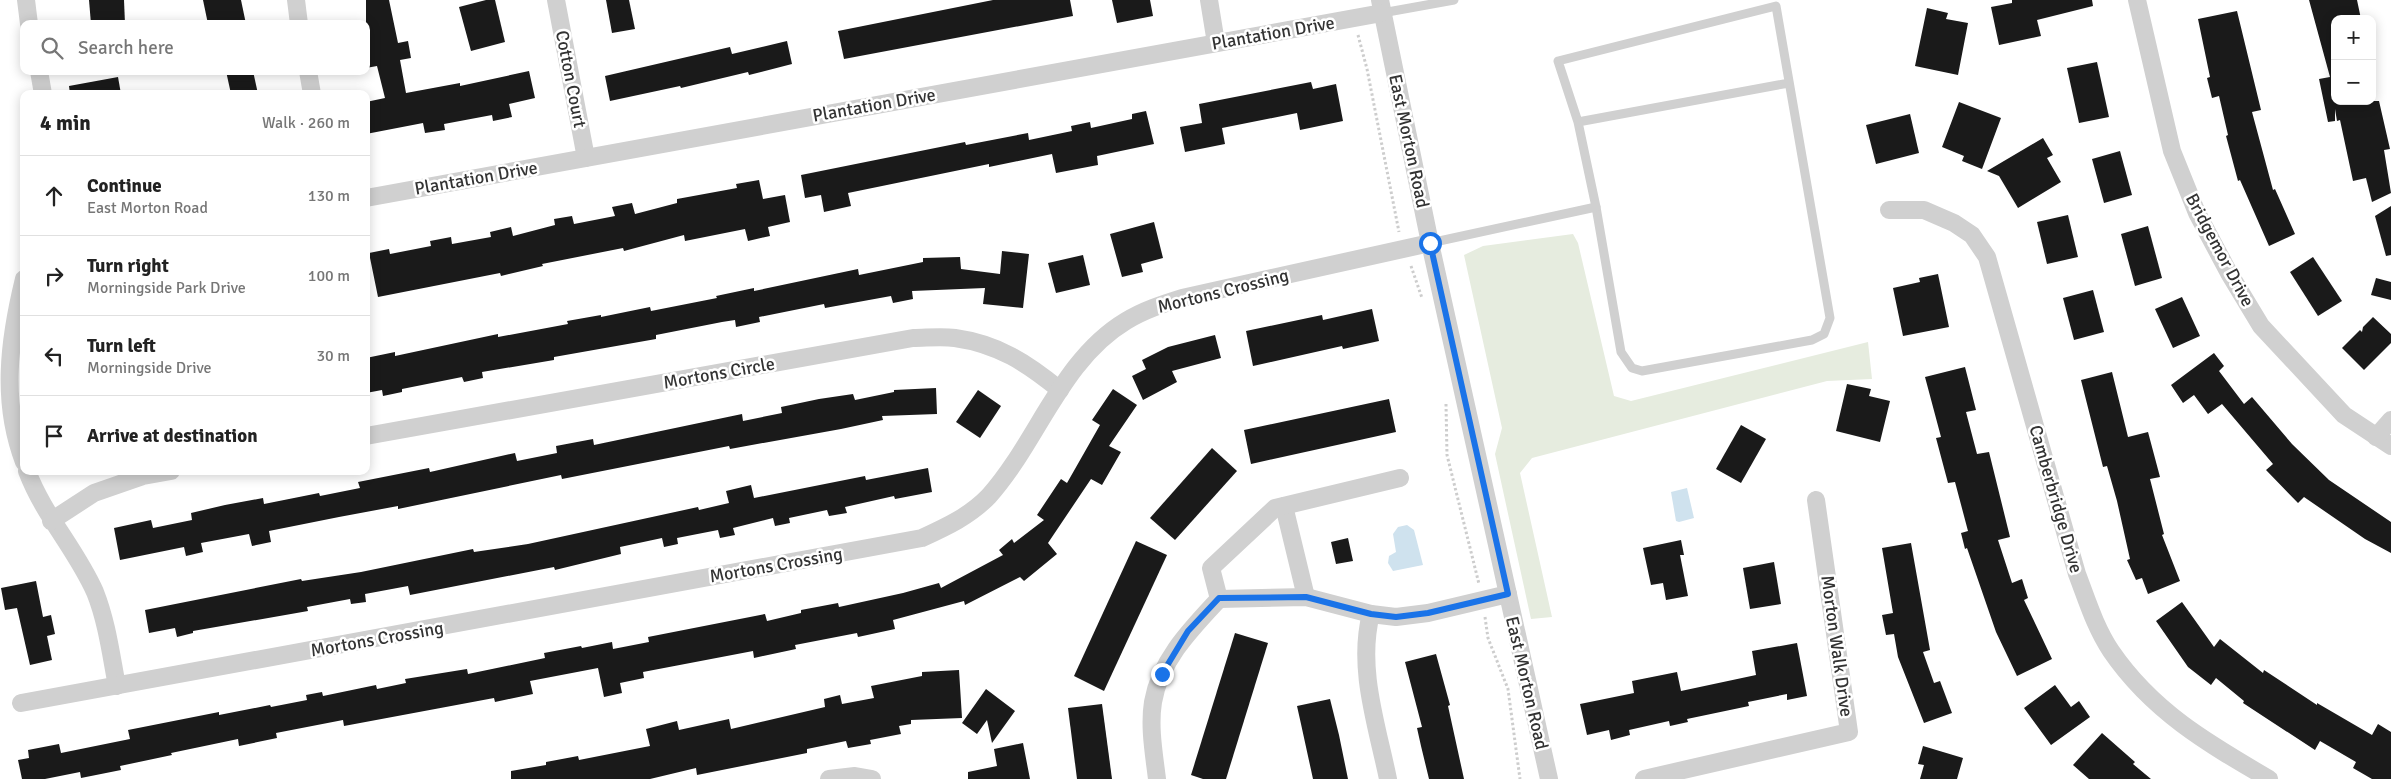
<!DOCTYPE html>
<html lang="en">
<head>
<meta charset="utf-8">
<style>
  body { margin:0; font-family:Signika,sans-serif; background:#f2f2f2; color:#222 }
  .controls { position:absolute; right:15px; top:15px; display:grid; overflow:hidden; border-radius:10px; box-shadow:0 2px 12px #0003 }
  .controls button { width:45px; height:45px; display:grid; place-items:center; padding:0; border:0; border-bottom:1px solid #e0e0e0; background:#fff; color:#222; font:25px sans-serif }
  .stop { position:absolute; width:15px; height:15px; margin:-11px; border:4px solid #1a73e8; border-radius:50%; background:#fff }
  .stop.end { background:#1a73e8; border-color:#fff; box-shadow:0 1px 5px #0008 }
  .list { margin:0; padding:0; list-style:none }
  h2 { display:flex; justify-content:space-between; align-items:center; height:65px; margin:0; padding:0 20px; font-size:21px }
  h2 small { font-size:16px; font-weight:400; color:#767676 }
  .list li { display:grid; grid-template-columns:32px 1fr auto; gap:15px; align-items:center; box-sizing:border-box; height:80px; padding:0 20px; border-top:1px solid #e0e0e0 }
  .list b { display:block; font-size:19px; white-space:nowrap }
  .list p { margin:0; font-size:16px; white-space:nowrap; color:#767676 }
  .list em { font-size:16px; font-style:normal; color:#767676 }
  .icon { flex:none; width:28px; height:28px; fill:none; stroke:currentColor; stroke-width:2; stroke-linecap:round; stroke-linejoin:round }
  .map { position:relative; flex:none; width:2391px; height:779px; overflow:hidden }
  .search { position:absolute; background:#fff; box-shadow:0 2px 12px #0003; left:20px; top:20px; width:350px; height:55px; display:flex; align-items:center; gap:12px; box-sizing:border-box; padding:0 18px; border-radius:10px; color:#767676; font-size:19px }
  .panel { position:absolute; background:#fff; box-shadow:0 2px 12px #0003; left:20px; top:90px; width:350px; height:385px; border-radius:10px }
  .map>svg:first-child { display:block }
  .green { fill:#e6ecdf }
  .water { fill:#cfe2ee }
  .building { fill:#1a1a1a }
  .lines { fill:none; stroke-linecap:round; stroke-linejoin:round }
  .path { stroke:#cdcdcd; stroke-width:3; stroke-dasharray:2.5 2.5; stroke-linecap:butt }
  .service { stroke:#d0d0d0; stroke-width:9 }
  .minor { stroke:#d0d0d0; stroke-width:18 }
  .route { stroke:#1a73e8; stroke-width:6 }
  .labels { text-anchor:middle; stroke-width:5; stroke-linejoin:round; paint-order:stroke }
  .street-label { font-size:18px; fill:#333; stroke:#fff }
</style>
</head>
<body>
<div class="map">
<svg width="2391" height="779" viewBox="0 0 2391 779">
  <rect width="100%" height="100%" fill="#fff"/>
  <path class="green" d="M1573,234L1578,243L1614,396L1631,401L1868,342L1872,379L1827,381L1532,458L1520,473L1552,617L1531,619L1495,454L1502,428L1464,255L1483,246Z"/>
  <g class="water">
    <path d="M1687,488L1694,518L1679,522L1676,521L1671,492Z"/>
    <path d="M1407,525L1414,530L1423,565L1393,571L1388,563L1389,556L1396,552L1393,534L1398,527Z"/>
  </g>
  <g class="building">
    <path d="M89,0H124L125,24H91Z"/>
    <path d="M203,0H241L246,24H208Z"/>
    <path d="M366,0H389L398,43L408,41L411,58L400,60L406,93L460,83V86L529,71L535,98L509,104L512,117L493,121L492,115L444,124L445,130L425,133L423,123L366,134V102L385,98L377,66L366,68Z"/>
    <path d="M486,0H495L505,42L471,51L459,7Z"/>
    <path d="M606,0H629L635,29L612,33Z"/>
    <path d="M993,0H1070L1073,16L844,59L838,31Z"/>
    <path d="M1112,0H1150L1153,16L1117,23Z"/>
    <path d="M2012,0H2092L2093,6L2037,20L2041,36L1999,45L1991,7L2012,3Z"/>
    <path d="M2309,0H2357L2361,19H2335V101H2379L2390,149L2384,150L2391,193L2372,202L2366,178L2353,181L2340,120L2337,121L2335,109V121L2328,122L2319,79L2330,77Z"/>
    <path d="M1927,8L1948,13L1946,19L1968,23L1958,75L1915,66Z"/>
    <path d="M2237,11L2261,110L2252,112L2273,190L2275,189L2295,234L2269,246L2240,180L2238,181L2226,136L2228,135L2219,96L2212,98L2207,78L2210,77L2198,19Z"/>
    <path d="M787,41L792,64L749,75L748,72L681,88L680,86L610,101L605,76L730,47L732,54Z"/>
    <path d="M2097,62L2109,117L2079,123L2067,68Z"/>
    <path d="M226,71H253L258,94H231Z"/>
    <path d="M118,77L121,94H70L69,86Z"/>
    <path d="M1311,82L1313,89L1336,84L1343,121L1300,130L1297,113L1222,128L1225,144L1185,152L1180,127L1202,123L1199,104Z"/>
    <path d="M1959,102L2001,118L1982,169L1962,161L1964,156L1942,147Z"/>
    <path d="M1146,111L1154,144L1097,156L1098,165L1056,173L1052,154L989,167V164L848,193L851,206L824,212L821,195L805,198L801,175L965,142L966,145L1028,133L1029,140L1072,131L1071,126L1090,122L1091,128L1132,119V114Z"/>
    <path d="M1910,114L1919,153L1876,164L1866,125Z"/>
    <path d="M2043,138L2053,155L2047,158L2061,182L2018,208L1999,176L1987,171Z"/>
    <path d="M2120,151L2132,195L2104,203L2092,159Z"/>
    <path d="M759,180L763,199L785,195L790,222L768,227L770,236L748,241L745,229L685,241L684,235L624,251L623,248L542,264L543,266L501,276L500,273L378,297L369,253L389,249L390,254L431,246L430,241L451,237L452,244L491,237L490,232L511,227L513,236L555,225L554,219L572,216L574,224L615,216L612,207L632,203L635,214L677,203V199L737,188L736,184Z"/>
    <path d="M2391,206V255L2386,256L2375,216Z"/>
    <path d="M2068,215L2078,257L2047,264L2037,222Z"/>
    <path d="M1154,222L1163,258L1141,264L1143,272L1122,277L1110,234Z"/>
    <path d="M2148,226L2162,278L2135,286L2121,234Z"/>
    <path d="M1002,251L1029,254L1023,308L983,304L985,288L912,291L913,299L893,303L891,296L825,308L824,304L759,317L760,322L736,327L735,320L722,322L656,335V339L554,357V360L482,372L483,378L464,382L462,377L402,389V392L383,396L382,390L366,393V358L395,352V356L498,334V337L568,324L567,321L601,315V317L650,307L651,311L717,298L716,296L754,288V291L858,269L859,275L923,262V258L960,257L961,269L1000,274Z"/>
    <path d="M1083,255L1090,285L1056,293L1048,263Z"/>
    <path d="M2313,257L2342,301L2318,316L2290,272Z"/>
    <path d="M1938,274L1949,327L1903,336L1893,288L1920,282L1919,278Z"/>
    <path d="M2376,278L2391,282V300L2371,295Z"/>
    <path d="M2093,290L2104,332L2074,340L2063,298Z"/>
    <path d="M2182,297L2200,336L2173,348L2155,309Z"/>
    <path d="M1372,309L1379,341L1343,349L1342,346L1253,366L1246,331L1322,315L1323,320Z"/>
    <path d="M2373,317L2391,334V343L2364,370L2342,348L2360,330L2362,332L2363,327Z"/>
    <path d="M1215,335L1221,358L1172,371L1177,382L1143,400L1132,376L1146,369L1142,360L1168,347Z"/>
    <path d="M2214,353L2224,366L2219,371L2244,404L2252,397L2292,444L2329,480L2391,522V553L2365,539L2304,497L2298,503L2266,470L2273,464L2222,404L2208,414L2194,395L2183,403L2171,385Z"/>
    <path d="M1965,367L1976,410L1966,412L1977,454L1989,452L2010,537L1998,540L2012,583L2022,579L2028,598L2024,600L2052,659L2017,676L1996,632L1967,548L1965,549L1961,533L1968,531L1955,482L1948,483L1936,438L1941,437L1925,377Z"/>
    <path d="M2112,372L2128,437L2148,432L2160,477L2150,479L2164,534L2162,535L2180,581L2148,594L2142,578L2136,580L2127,560L2130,559L2117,501L2107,466L2103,467L2081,380Z"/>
    <path d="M1847,384L1871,389L1869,396L1890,401L1880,442L1836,431Z"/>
    <path d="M936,388L937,414L882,416L883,420L841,429L730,449L729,446L562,479L561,475L398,509V506L339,517L269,531L271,542L252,546L249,534L201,543L203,552L186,556L184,547L120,560L114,528L151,520L153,528L192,520L191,513L225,505L263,498L264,504L319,493L320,496L360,488L358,482L429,468L430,472L515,453L517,461L557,453L556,446L593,439L594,445L742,414L743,421L782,413L781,407L819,399L853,394L855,400L894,392V390Z"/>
    <path d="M1113,389L1137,405L1109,446L1121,452L1102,485L1091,479L1048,543L1057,554L1024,581L1020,577L965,605L964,601L893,620L895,629L858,637L857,633L795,645L796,649L754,658L753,651L643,672L644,678L620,683L622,693L604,697L598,668L530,681L533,694L495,702L494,698L344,726L343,720L276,733L277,738L239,746L238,739L171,753L172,755L120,766L121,770L81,778L80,772L45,779H22L18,760L29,758L28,750L59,744L61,753L130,739L128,730L219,712V715L270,705L271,707L307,700L306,695L322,692L323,696L376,685L377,689L406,683L405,679L467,669L468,674L545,658L544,653L581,646L582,648L612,642L613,649L649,642L648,637L765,614L767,621L801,613V610L838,603L839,607L903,593L939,583L941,588L1003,555L999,550L1012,539L1014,543L1044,520L1037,515L1061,479L1067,483L1100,425L1092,420Z"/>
    <path d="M978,390L1001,406L980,438L956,422Z"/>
    <path d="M1389,399L1396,432L1251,464L1244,430Z"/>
    <path d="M1741,425L1766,439L1741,483L1716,469Z"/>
    <path d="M1212,448L1237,471L1175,540L1150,518Z"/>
    <path d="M928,468L932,492L895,499L894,496L845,507L847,513L829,516L827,510L789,518L790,523L775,526L773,518L733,528L735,535L720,538L718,530L677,538L678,544L664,547L662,538L620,547L621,554L555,570L554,567L410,595L408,586L365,594L366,602L351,604L350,599L307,607L308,611L193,631V633L177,637L175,628L149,633L145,610L301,579L302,581L361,572L473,549L474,552L528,544L698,507L699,510L729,503L726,491L751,485L754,498L865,476L866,480Z"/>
    <path d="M1348,538L1353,561L1336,564L1331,542Z"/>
    <path d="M1681,540L1684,555H1680L1688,596L1666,600L1663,583L1651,585L1643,548Z"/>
    <path d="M1136,541L1167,555L1104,691L1074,676Z"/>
    <path d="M1911,543L1930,650L1923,652L1934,683L1940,681L1952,713L1924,723L1898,657L1894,634L1886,635L1882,615L1893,613L1882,548Z"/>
    <path d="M1774,562L1781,604L1750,609L1743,568Z"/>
    <path d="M36,581L43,617L51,615L55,634L47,636L52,660L30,665L17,608L5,610L1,588Z"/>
    <path d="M2182,602L2214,647L2220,639L2263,673L2264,670L2317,705V703L2372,735L2378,724L2391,732V779H2372L2353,768L2356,762L2320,741L2315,750L2243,703L2244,701L2216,678L2211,685L2188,667L2156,621Z"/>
    <path d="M1235,633L1268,643L1226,779H1203L1191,775Z"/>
    <path d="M1797,643L1807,696L1787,700V694L1748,702L1749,706L1687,719L1688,722L1670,726L1669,721L1629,730L1630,735L1611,740L1609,730L1587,735L1580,704L1634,693L1632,681L1677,672L1681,691L1756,675L1752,651Z"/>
    <path d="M1436,654L1450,705L1448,706L1464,779H1429L1421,746L1417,728L1422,727L1405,662Z"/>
    <path d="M959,670L962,718L911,720V724L899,726L901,734L870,740L871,744L848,748L846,741L807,749V753L697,775L696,768L650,779H511V771L546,765V762L578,756L579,760L650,746L646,729L677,721L679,730L729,719L731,729L825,707L824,699L840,695L842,704L874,698L871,686L922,676V672Z"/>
    <path d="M2055,685L2071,707L2079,701L2090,717L2051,745L2024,708Z"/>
    <path d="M986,689L1015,711L992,743L987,720L977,734L962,723Z"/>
    <path d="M1330,699L1339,735L1348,779H1313L1301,724L1297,706Z"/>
    <path d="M1102,704L1112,779H1077L1068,708Z"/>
    <path d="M2102,733L2135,762L2133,764L2151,779H2089L2073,765Z"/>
    <path d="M1023,743L1030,779H968V772L997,766L994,749Z"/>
    <path d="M1923,746L1963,758L1957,779H1920L1924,765L1918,764Z"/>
  </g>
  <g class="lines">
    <g class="path">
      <path d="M1358,35L1367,69L1399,232"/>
      <path d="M1411,266L1422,298"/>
      <path d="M1446,404L1447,455L1479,584"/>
      <path d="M1485,617L1488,638L1508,689L1520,779"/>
    </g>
    <g class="service">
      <path d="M1382,13L1454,0"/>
      <path d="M1578,122L1558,61L1776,6L1830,318L1824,334L1812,340L1642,371L1632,368L1621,352L1596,207L1578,122L1789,83"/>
      <path d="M1430,243L1596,207"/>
    </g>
    <g class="minor">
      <path d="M26,0L29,24"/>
      <path d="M296,0L299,24"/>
      <path d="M556,0L586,158"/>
      <path d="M1209,0L1216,43"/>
      <path d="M1380,0L1430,243L1549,779"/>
      <path d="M2137,0L2172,151L2197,213L2229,273L2261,326L2344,415L2391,446"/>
      <path d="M39,71L43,94"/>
      <path d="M308,71L312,94"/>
      <path d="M366,198L1382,13"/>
      <path d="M1889,210H1924L1954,223L1972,235L1987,257L2077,574C2087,600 2095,627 2111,651C2152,711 2207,743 2269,779"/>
      <path d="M24,279C9,340 1,402 24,462"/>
      <path d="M366,436L913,338C926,338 941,336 955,338C998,344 1027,363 1060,390"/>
      <path d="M2376,437L2391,420"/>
      <path d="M27,471C44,516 76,549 95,592C107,622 111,655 117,686"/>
      <path d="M1284,506L1306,597"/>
      <path d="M51,521L94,493L143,476L171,471"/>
      <path d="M1219,599L1306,597L1371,614L1396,617L1428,613L1508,594"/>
      <path d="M1219,599L1211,568L1275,508L1400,478"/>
      <path d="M1371,614C1357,668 1377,725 1388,779"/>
      <path d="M21,703L922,538C946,527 970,516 989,496C1038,441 1061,360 1126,321C1144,310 1163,304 1182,298L1430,243"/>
      <path d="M829,779L855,776L872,779"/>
      <path d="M1157,779C1154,754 1149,727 1153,702C1160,660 1192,628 1219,599"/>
      <path d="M1644,779L1849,732L1816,500"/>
    </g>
  </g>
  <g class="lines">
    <path class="route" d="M1162,674L1188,631L1219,598L1306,597L1371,614L1396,617L1428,613L1508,594L1430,243"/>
  </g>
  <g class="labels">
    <g class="street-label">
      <text transform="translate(1273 33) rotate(-10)" y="6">Plantation Drive</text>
      <text transform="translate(571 79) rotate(79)" y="6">Cotton Court</text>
      <text transform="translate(874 105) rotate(-10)" y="6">Plantation Drive</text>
      <text transform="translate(1409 141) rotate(78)" y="6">East Morton Road</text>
      <text transform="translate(476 178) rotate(-10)" y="6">Plantation Drive</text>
      <text transform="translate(2220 250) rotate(62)" y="6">Bridgemor Drive</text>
      <text transform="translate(1223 291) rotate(-14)" y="6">Mortons Crossing</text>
      <text transform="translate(719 373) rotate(-10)" y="6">Mortons Circle</text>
      <text transform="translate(2056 499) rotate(74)" y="6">Camberbridge Drive</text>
      <text transform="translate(776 565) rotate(-10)" y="6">Mortons Crossing</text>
      <text transform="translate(377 639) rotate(-10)" y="6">Mortons Crossing</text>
      <text transform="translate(1837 646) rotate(82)" y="6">Morton Walk Drive</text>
      <text transform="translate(1527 683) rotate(77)" y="6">East Morton Road</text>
    </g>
  </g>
</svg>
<div class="controls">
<button>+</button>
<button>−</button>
</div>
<div class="stop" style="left:1430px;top:243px"></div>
<div class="stop end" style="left:1162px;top:674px"></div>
<div class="search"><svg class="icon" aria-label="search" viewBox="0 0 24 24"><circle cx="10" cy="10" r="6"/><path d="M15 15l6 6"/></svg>Search here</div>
<section class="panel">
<h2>4 min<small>Walk · 260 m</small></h2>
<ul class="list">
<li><svg class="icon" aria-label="ahead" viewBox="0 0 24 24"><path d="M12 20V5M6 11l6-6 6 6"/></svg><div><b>Continue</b><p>East Morton Road</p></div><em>130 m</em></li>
<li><svg class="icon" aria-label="right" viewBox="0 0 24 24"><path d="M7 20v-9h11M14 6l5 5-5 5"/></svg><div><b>Turn right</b><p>Morningside Park Drive</p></div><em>100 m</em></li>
<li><svg class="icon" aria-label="left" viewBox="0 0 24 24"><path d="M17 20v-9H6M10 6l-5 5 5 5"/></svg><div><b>Turn left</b><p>Morningside Drive</p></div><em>30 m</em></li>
<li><svg class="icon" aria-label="arrive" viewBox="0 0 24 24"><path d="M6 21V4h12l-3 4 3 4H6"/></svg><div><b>Arrive at destination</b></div></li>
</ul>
</section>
</div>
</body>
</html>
